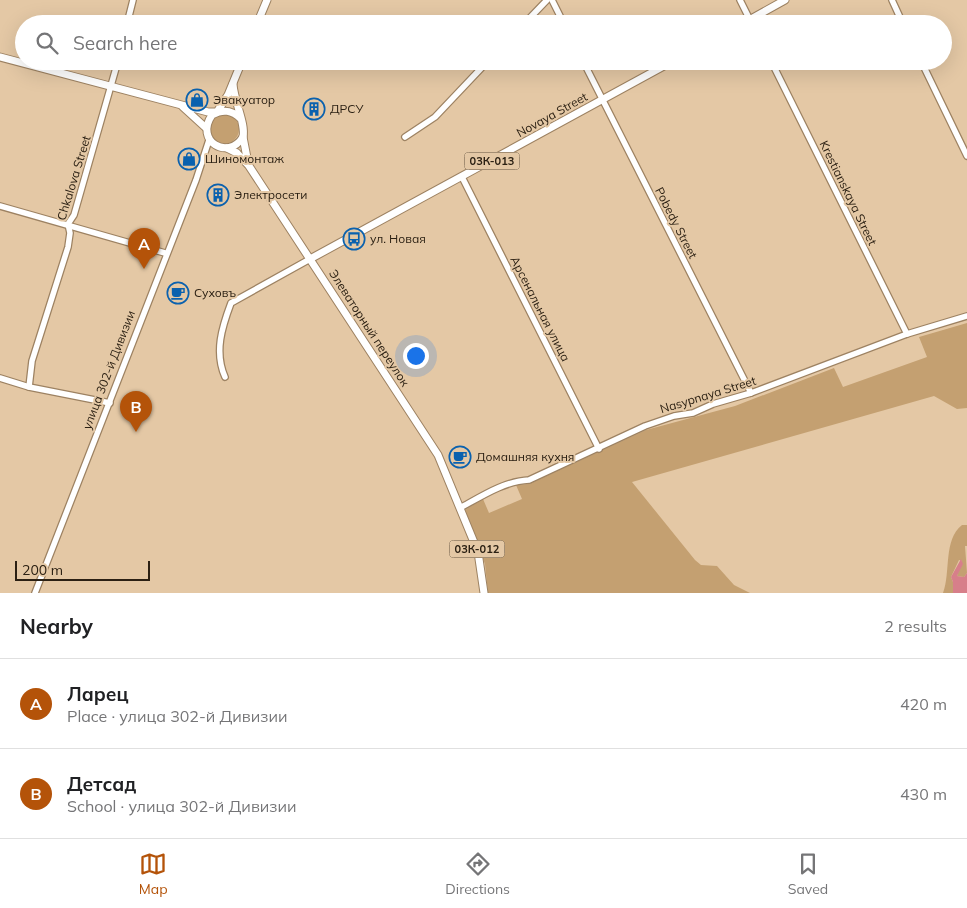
<!DOCTYPE html>
<html lang="en">
<head>
<meta charset="utf-8">
<style>
  body { margin:0; font-family:Mulish,sans-serif; background:#f6f6f6; color:#202124 }
  .scale { position:absolute; left:15px; bottom:12px; width:135px; box-sizing:border-box; padding-left:5px; border:2px solid #2b2013; border-top:0; font-size:14px; line-height:18px; white-space:nowrap; color:#2b2013; -webkit-text-stroke:4px #e4c8a5; paint-order:stroke }
  .you { position:absolute; left:415px; top:355px; width:18px; height:18px; margin:-12px; border:4px solid #fff; border-radius:50%; background:#1a73e8; box-shadow:0 0 0 8px #1a73e833 }
  .badge { display:grid; place-items:center; width:32px; height:32px; border-radius:50%; background:#b45309; color:#fff; font-size:16px; font-weight:700 }
  .pin { position:absolute; translate:-50% -41px; filter:drop-shadow(0 1px 2px #0008) }
  .pin::after { content:''; position:absolute; top:26px; width:18px; height:15px; background:inherit; clip-path:polygon(0 0,100% 0,50% 100%) }
  .list { margin:0; padding:0; list-style:none }
  h2 { display:flex; justify-content:space-between; align-items:center; height:65px; margin:0; padding:0 20px; font-size:21px }
  h2 small { font-size:16px; font-weight:400; color:#757577 }
  .list li { display:grid; grid-template-columns:32px 1fr auto; gap:15px; align-items:center; box-sizing:border-box; height:90px; padding:0 20px; border-top:1px solid #e0e0e0 }
  .list b { display:block; font-size:19px; white-space:nowrap }
  .list p { margin:0; font-size:16px; white-space:nowrap; color:#757577 }
  .list em { font-size:16px; font-style:normal; color:#757577 }
  .icon { flex:none; width:28px; height:28px; fill:none; stroke:currentColor; stroke-width:2; stroke-linecap:round; stroke-linejoin:round }
  .map { position:relative; flex:none; width:967px; height:593px; overflow:hidden }
  .search { position:absolute; background:#fff; box-shadow:0 5px 20px #0002; left:15px; right:15px; top:15px; height:55px; display:flex; align-items:center; gap:12px; box-sizing:border-box; padding:0 18px; border-radius:28px; color:#757577; font-size:19px }
  .sheet { height:245px; background:#fff }
  nav { display:flex; justify-content:space-around; align-items:center; box-sizing:border-box; height:70px; border-top:1px solid #e0e0e0; background:#fff; font-size:14px; color:#757577 }
  nav a { display:grid; justify-items:center; gap:2px }
  nav .on { color:#b45309 }
  .map>svg:first-child { display:block }
  .green { fill:#c4a071 }
  .water { fill:#d77f8a }
  .lines { fill:none; stroke-linecap:round; stroke-linejoin:round }
  .minor-casing { stroke:#9d8262; stroke-width:8 }
  .major-casing { stroke:#9d8262; stroke-width:9 }
  .minor { stroke:#fff; stroke-width:5.5 }
  .major { stroke:#fff; stroke-width:7 }
  .labels { text-anchor:middle; stroke-width:4; stroke-linejoin:round; paint-order:stroke }
  .shield { fill:#e4c8a5; stroke:#62523f; stroke-width:1 }
  .shield-label { font-size:11px; font-weight:bold; fill:#2b2013 }
  .poi-label { font-size:12px; fill:#2b2013; stroke:#e4c8a5; text-anchor:start }
  .street-label { font-size:12px; fill:#2b2013; stroke:#e4c8a5 }
</style>
</head>
<body>
<div class="map">
<svg width="967" height="593" viewBox="0 0 967 593">
  <rect width="100%" height="100%" fill="#e4c8a5"/>
  <g class="green">
    <circle cx="224" cy="129" r="15"/>
    <path d="M967,323V408L957,409L934,396L632,482L695,560L701,565L717,566L734,585L750,593H488L485,564L465,510L483,499L489,513L522,499L516,485L529,484L646,430L735,406L834,368L843,387L927,357L919,337Z"/>
    <path d="M962,525H967V546H965L967,573L964,577L957,576L962,561L959,560L951,577L953,582V593H943C951,572 943,540 962,525Z"/>
  </g>
  <path class="water" d="M961,559L963,564L957,576L964,577L967,573V593H953V582L951,577Z"/>
  <g class="lines">
    <g class="minor-casing">
      <g id="minor">
        <path d="M552,0L564,24"/>
        <path d="M740,0L752,24"/>
        <path d="M892,0L903,24"/>
        <path d="M127,24L133,0"/>
        <path d="M524,24L547,0"/>
        <path d="M583,61L751,393"/>
        <path d="M771,61L907,334"/>
        <path d="M921,61L967,156"/>
        <path d="M405,137L435,117L488,61"/>
        <path d="M462,177L599,449"/>
        <path d="M0,206L165,253"/>
        <path d="M225,377C214,352 222,327 231,303L310,259"/>
        <path d="M0,378L29,387L110,403"/>
        <path d="M29,387L32,361L68,247L70,233L68,224L74,215L118,61"/>
        <path d="M460,508C482,496 505,481 529,480L645,426L674,416L693,413L713,404L751,393L907,334L967,316"/>
        <path d="M35,593L196,180L209,140"/>
      </g>
    </g>
    <g class="major-casing">
      <g id="major">
        <path d="M257,24L267,0"/>
        <path d="M742,24L785,0"/>
        <path d="M0,57L208,112H217L228,95L242,61"/>
        <path d="M233,84C234,101 246,124 243,137C228,161 194,141 212,115C223,109 232,110 241,119"/>
        <path d="M183,107L206,128"/>
        <path d="M243,137L248,163"/>
        <path d="M227,148L237,153L249,166L438,455L478,552L484,593"/>
        <path d="M310,259L673,61"/>
      </g>
    </g>
    <use href="#minor" class="minor"/>
    <use href="#major" class="major"/>
  </g>
  <defs>
    <g id="shop-ring" transform="scale(1.125)"><circle r="9.5" fill="#e4c8a5" stroke="#0a61ae" stroke-width="1.5"/><path d="M-5-2.5h2.3a2.7 3.5 0 0 1 5.4 0H5L5.5 6h-11ZM-1.5-2.5h3a1.5 2.3 0 0 0-3 0Z" fill="#0a61ae"/></g>
    <g id="building-ring" transform="scale(1.125)"><circle r="9.5" fill="#e4c8a5" stroke="#0a61ae" stroke-width="1.5"/><path d="M-4-6H4V6H1V3H-1V6H-4ZM-2.5-4.3h1.7v1.8h-1.7ZM.8-4.3h1.7v1.8H.8ZM-2.5-1h1.7V.8h-1.7ZM.8-1h1.7V.8H.8Z" fill="#0a61ae"/></g>
    <g id="bus-ring" transform="scale(1.125)"><circle r="9.5" fill="#e4c8a5" stroke="#0a61ae" stroke-width="1.5"/><path d="M-5-6H5V4H4V6H2V4H-2V6H-4V4H-5ZM-3.5-4V0h7V-4ZM-3.5 1.2v1.5H-2V1.2ZM2 1.2v1.5H3.5V1.2Z" fill="#0a61ae"/></g>
    <g id="cafe-ring" transform="scale(1.125)"><circle r="9.5" fill="#e4c8a5" stroke="#0a61ae" stroke-width="1.5"/><path d="M-5.5-4.5H6V0H3Q3 3.5 0 3.5H-2.5Q-5.5 3.5-5.5 0ZM3-3.2v2h1.7v-2ZM-6 4.5H4V6H-6Z" fill="#0a61ae"/></g>
  </defs>
  <g fill-rule="evenodd">
    <use href="#shop-ring" x="197" y="100"/>
    <use href="#building-ring" x="314" y="109"/>
    <use href="#shop-ring" x="189" y="159"/>
    <use href="#building-ring" x="218" y="195"/>
    <use href="#bus-ring" x="354" y="239"/>
    <use href="#cafe-ring" x="178" y="293"/>
    <use href="#cafe-ring" x="460" y="457"/>
  </g>
  <g class="labels">
    <g class="shield">
      <rect x="464.5" y="152.5" width="55" height="17" rx="4"/>
      <rect x="449.5" y="540.5" width="55" height="17" rx="4"/>
    </g>
    <g class="shield-label">
      <text x="492" y="165">03К-013</text>
      <text x="477" y="553">03К-012</text>
    </g>
    <g class="poi-label">
      <text x="213" y="104">Эвакуатор</text>
      <text x="330" y="113">ДРСУ</text>
      <text x="205" y="163">Шиномонтаж</text>
      <text x="234" y="199">Электросети</text>
      <text x="370" y="243">ул. Новая</text>
      <text x="194" y="297">Суховъ</text>
      <text x="476" y="461">Домашняя кухня</text>
    </g>
    <g class="street-label">
      <text transform="translate(552 115) rotate(-29)" y="4">Novaya Street</text>
      <text transform="translate(74 178) rotate(-73)" y="4">Chkalova Street</text>
      <text transform="translate(848 193) rotate(64)" y="4">Krestianskaya Street</text>
      <text transform="translate(676 223) rotate(63)" y="4">Pobedy Street</text>
      <text transform="translate(540 309) rotate(63)" y="4">Арсенальная улица</text>
      <text transform="translate(369 328) rotate(57)" y="4">Элеваторный переулок</text>
      <text transform="translate(109 370) rotate(-69)" y="4">улица 302-й Дивизии</text>
      <text transform="translate(708 395) rotate(-17)" y="4">Nasypnaya Street</text>
    </g>
  </g>
</svg>
<div class="scale">200 m</div>
<div class="you"></div>
<div class="pin badge" style="left:144px;top:269px">A</div>
<div class="pin badge" style="left:136px;top:432px">B</div>
<div class="search"><svg class="icon" aria-label="search" viewBox="0 0 24 24"><circle cx="10" cy="10" r="6"/><path d="M15 15l6 6"/></svg>Search here</div>
</div>
<section class="sheet">
<h2>Nearby<small>2 results</small></h2>
<ul class="list">
<li><span class="badge">A</span><div><b>Ларец</b><p>Place · улица 302-й Дивизии</p></div><em>420 m</em></li>
<li><span class="badge">B</span><div><b>Детсад</b><p>School · улица 302-й Дивизии</p></div><em>430 m</em></li>
</ul>
</section>
<nav>
<a class="on"><svg class="icon" aria-label="map" viewBox="0 0 24 24"><path d="M3 6l6-2 6 2 6-2v14l-6 2-6-2-6 2zM9 4v14M15 6v14"/></svg>Map</a>
<a><svg class="icon" aria-label="directions" viewBox="0 0 24 24"><path d="M12 3l9 9-9 9-9-9zM9 14v-3h6M13 9l2 2-2 2"/></svg>Directions</a>
<a><svg class="icon" aria-label="saved" viewBox="0 0 24 24"><path d="M7 4h10v16l-5-4-5 4z"/></svg>Saved</a>
</nav>
</body>
</html>
